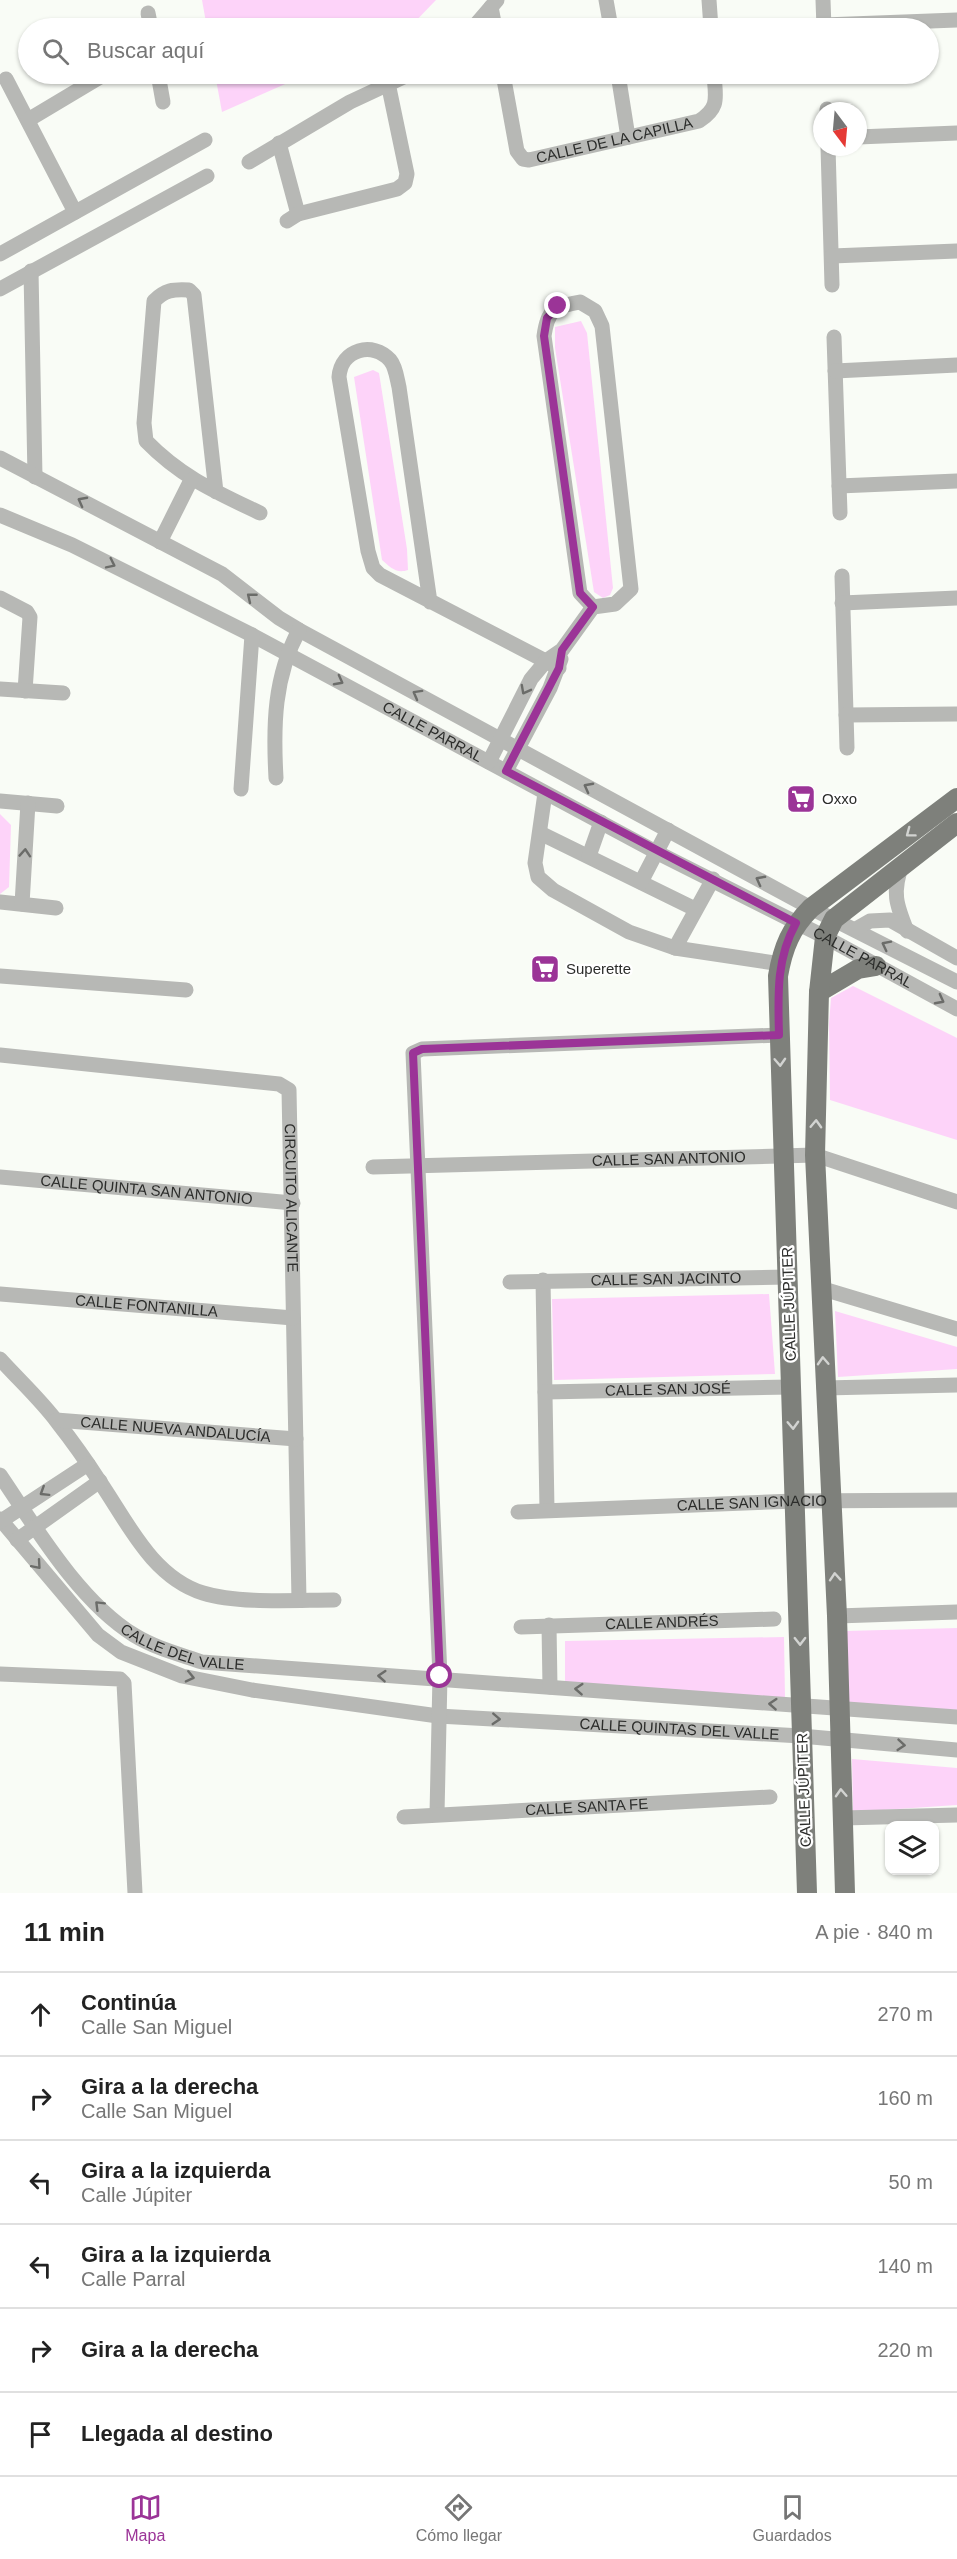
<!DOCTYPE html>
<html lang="es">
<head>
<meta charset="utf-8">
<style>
  body { margin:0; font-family:Helvetica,sans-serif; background:#f2f2f2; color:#222 }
  .controls { position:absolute; right:18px; bottom:18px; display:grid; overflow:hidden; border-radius:12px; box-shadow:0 2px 4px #0004 }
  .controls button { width:54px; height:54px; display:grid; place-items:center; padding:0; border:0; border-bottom:2px solid #e0e0e0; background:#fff; color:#222; font:30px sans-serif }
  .compass { position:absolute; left:813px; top:102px; width:54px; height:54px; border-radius:50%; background:#fff; box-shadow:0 2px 4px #0004; rotate:164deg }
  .stop { position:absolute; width:18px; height:18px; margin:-14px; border:4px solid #9b3497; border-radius:50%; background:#fff }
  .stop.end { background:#9b3497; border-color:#fff; box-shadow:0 2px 6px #0008 }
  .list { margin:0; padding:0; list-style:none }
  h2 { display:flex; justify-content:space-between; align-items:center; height:78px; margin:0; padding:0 24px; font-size:26px }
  h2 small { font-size:20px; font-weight:400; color:#767676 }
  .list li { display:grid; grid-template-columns:39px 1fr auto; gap:18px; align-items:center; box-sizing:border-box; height:84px; padding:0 24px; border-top:2px solid #e0e0e0 }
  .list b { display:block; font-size:22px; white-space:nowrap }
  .list p { margin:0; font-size:20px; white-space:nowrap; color:#767676 }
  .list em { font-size:20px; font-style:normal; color:#767676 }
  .icon { flex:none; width:33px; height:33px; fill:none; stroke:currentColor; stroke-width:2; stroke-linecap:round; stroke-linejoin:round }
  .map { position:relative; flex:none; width:957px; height:1893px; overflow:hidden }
  .search { position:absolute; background:#fff; box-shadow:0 2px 4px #0004; left:18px; right:18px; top:18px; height:66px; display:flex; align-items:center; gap:15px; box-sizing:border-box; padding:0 21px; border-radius:33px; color:#767676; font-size:22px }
  .sheet { height:582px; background:#fff }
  nav { display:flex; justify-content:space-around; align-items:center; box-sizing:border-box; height:84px; border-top:2px solid #e0e0e0; background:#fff; font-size:16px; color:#767676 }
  nav a { display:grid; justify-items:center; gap:3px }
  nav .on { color:#9b3497 }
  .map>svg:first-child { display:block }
  .green { fill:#fdd3f9 }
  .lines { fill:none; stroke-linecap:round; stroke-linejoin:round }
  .minor { stroke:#b7b8b5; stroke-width:15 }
  .major { stroke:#7e807b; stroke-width:20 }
  .oneway { stroke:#6b6c69 }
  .oneway2 { stroke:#d2d3d1 }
  .route { stroke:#9b3497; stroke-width:8 }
  .labels { text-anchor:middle; stroke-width:4.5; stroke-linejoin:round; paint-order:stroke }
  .street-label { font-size:15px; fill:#2c2d2b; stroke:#fff }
  .poi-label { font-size:15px; fill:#2c2d2b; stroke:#fff; text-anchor:start }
</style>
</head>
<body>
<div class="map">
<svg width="957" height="1893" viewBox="0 0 957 1893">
  <rect width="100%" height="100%" fill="#f9fcf6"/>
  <g class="green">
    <path d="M202,0H436L409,28H207Z"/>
    <path d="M215,74H308L222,112Z"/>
    <path d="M581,321L587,333L613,588L610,595L603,598L594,592L555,348V327Z"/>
    <path d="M373,370L379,373L407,549L408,570C396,574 390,567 382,560L354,377Z"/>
    <path d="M0,814L11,825L9,887L0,894Z"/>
    <path d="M853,986L957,1038V1140L830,1100L829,1024L831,998Z"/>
    <path d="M769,1294L775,1374L554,1380L552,1299Z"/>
    <path d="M835,1311L957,1347V1369L838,1377Z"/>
    <path d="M957,1628V1710L849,1703L846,1631Z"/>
    <path d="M784,1637L785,1698L565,1683V1641Z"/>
    <path d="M852,1759L957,1768V1805L853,1812Z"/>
  </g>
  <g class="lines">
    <g class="minor">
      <path d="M606,0L611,28"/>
      <path d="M709,0L711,28"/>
      <path d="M823,0L824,28"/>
      <path d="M491,7L495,28"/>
      <path d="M148,13L151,28"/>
      <path d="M824,25L957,20"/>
      <path d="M473,28L497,0"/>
      <path d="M158,74L163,102"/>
      <path id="s1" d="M503,74L517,151L523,159L529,160L699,121C721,107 715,96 714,74"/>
      <path d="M618,74L628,137"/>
      <path d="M6,79L75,212"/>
      <path d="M827,109V111"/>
      <path d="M28,120L105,74"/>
      <path d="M858,137L957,133"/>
      <path d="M279,143L298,214"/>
      <path d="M828,147L832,285"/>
      <path d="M249,162L350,102L410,74"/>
      <path d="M287,221L298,214L397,189L405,183L407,174L388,83"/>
      <path d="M0,254L205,140"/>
      <path d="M832,256L957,251"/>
      <path d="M31,271L35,477"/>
      <path d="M0,289L207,176"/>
      <path d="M580,302L595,311L602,326L631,589L615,604L593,607L580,593L544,336C548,309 554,307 580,302Z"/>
      <path d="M834,337L840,513"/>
      <path d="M835,371L957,365"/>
      <path d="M0,458L222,574L279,618L299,630L811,908L957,982"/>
      <path d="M839,486L957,481"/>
      <path d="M216,492L194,295L189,290C173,289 165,290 154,301L144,423L146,441C181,477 216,492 260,513"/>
      <path id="s2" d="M0,515L72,545L252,635L656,852L825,937L957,1009"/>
      <path d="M160,542L191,480"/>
      <path d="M842,576L847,748"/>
      <path d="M0,598L27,612L30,617L25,691"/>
      <path d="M430,602L399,387C397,379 396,367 390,360C373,341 341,349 339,377L368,551L373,568L380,575L559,668"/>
      <path d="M842,603L957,598"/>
      <path d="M0,689L63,693"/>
      <path d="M846,715L957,714"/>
      <path d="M489,762L531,679L546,661L562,650L593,607"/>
      <path d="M506,771L550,688L561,659"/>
      <path d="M276,778C273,725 274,677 299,630"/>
      <path d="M241,789L252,635"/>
      <path d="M545,793L535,863L538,877L553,890L629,932L675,948L781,964"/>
      <path d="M0,801L57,806"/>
      <path d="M540,833L695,909"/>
      <path d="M589,856L601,822"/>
      <path d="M902,865C892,892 896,904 907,931"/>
      <path d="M641,882L668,830"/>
      <path d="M0,902L56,908"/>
      <path d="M22,904L28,803"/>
      <path d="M856,929L870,921L890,920L957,958"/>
      <path d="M675,948L713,879"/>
      <path d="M0,976L186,990"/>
      <path id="s3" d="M0,1055L279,1084L289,1090L299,1600"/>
      <path id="s4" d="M373,1167L815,1155L957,1202"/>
      <path id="s5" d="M0,1177L293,1203"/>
      <path d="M543,1280L547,1510"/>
      <path id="s6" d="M510,1282L788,1277"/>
      <path d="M820,1288L957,1329"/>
      <path id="s7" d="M0,1294L293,1318"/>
      <path d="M0,1359C19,1380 41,1400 58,1423C73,1442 87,1462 100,1482C128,1523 152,1577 203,1593C238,1604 297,1600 334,1600"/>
      <path d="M824,1388L957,1385"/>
      <path id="s8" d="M545,1392L792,1387"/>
      <path id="s9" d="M56,1420L296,1439"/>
      <path id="s10" d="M0,1475C36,1528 79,1601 134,1635C155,1648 179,1654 202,1662L957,1717"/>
      <path id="s11" d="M518,1512L795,1501L957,1500"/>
      <path id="s12" d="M0,1519L98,1635L121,1652L182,1676L252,1690L438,1716L801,1736L957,1750"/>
      <path d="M1,1521L88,1464"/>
      <path d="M17,1540L100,1481"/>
      <path d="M837,1616L957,1612"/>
      <path d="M549,1625L550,1687"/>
      <path id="s13" d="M521,1627L774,1619"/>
      <path d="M0,1674L120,1679L124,1683L135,1893"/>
      <path d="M437,1814L440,1676L413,1053L422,1049L779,1035"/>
      <path id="s14" d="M404,1817L770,1797"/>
      <path d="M843,1818L957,1815"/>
    </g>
    <g class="major">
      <path d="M819,992L858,969L876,966"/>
      <path d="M807,1893L778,976C783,947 791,928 811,908L957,798"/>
      <path d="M845,1893L837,1616L815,1155L819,992L825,937L834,919L957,823"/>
    </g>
  </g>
  <defs><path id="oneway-chevron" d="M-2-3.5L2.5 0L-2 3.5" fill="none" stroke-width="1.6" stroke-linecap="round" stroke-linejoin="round" transform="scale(1.5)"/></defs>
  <g class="oneway">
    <use href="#oneway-chevron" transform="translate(82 501) rotate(-152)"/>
    <use href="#oneway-chevron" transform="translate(111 564) rotate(26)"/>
    <use href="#oneway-chevron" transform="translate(251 597) rotate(-141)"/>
    <use href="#oneway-chevron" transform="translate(339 681) rotate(28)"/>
    <use href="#oneway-chevron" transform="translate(525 690) rotate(118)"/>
    <use href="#oneway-chevron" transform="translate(417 694) rotate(-151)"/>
    <use href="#oneway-chevron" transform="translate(588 787) rotate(-152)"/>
    <use href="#oneway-chevron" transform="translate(25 853) rotate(-86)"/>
    <use href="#oneway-chevron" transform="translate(760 880) rotate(-152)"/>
    <use href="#oneway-chevron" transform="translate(886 945) rotate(-153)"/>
    <use href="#oneway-chevron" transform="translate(940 1000) rotate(28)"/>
    <use href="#oneway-chevron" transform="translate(44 1492) rotate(148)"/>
    <use href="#oneway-chevron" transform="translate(37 1565) rotate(49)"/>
    <use href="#oneway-chevron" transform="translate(99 1605) rotate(-135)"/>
    <use href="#oneway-chevron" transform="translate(382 1676) rotate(-176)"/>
    <use href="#oneway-chevron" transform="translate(190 1677) rotate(13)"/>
    <use href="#oneway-chevron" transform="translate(579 1689) rotate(-176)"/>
    <use href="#oneway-chevron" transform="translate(773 1704) rotate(-176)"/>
    <use href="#oneway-chevron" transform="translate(496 1719) rotate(3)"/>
    <use href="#oneway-chevron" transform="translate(901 1745) rotate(5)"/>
  </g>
  <g class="oneway2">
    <use href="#oneway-chevron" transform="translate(910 833) rotate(143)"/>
    <use href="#oneway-chevron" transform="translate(780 1062) rotate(87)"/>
    <use href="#oneway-chevron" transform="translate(816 1124) rotate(-88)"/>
    <use href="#oneway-chevron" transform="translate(823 1361) rotate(-93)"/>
    <use href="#oneway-chevron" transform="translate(793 1425) rotate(88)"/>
    <use href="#oneway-chevron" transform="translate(835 1577) rotate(-94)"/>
    <use href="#oneway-chevron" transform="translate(800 1641) rotate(89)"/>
    <use href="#oneway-chevron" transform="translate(841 1793) rotate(-93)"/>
  </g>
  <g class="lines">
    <path class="route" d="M440,1676L413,1053L422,1049L779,1035C778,996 776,959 796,923L506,771L559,668L562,650L593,607L580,593L544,336L547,318L558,306"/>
  </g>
  <defs>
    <g id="supermarket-square" transform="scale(1.5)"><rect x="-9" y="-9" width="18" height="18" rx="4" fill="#9b3497" stroke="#fff"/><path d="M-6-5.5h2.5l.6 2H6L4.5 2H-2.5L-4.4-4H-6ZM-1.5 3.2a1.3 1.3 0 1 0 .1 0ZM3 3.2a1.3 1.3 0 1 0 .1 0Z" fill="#fff"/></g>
  </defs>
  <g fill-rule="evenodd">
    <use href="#supermarket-square" x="801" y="799"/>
    <use href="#supermarket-square" x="545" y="969"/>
  </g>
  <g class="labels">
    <g class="street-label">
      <text dy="5" stroke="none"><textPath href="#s1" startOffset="182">CALLE DE LA CAPILLA</textPath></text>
      <text dy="5" stroke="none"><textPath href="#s2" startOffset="484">CALLE PARRAL</textPath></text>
      <text dy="5" stroke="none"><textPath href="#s2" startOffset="970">CALLE PARRAL</textPath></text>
      <text dy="5" stroke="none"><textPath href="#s4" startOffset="296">CALLE SAN ANTONIO</textPath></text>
      <text dy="5" stroke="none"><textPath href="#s5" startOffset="147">CALLE QUINTA SAN ANTONIO</textPath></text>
      <text dy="5" stroke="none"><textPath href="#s3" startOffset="400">CIRCUITO ALICANTE</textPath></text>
      <text dy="5" stroke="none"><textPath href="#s6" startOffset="156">CALLE SAN JACINTO</textPath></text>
      <text transform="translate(789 1304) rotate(-92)" y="5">CALLE JÚPITER</text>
      <text dy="5" stroke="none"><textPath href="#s7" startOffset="147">CALLE FONTANILLA</textPath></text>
      <text dy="5" stroke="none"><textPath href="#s8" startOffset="123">CALLE SAN JOSÉ</textPath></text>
      <text dy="5" stroke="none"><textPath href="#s9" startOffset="120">CALLE NUEVA ANDALUCÍA</textPath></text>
      <text dy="5" stroke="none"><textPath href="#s11" startOffset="234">CALLE SAN IGNACIO</textPath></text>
      <text dy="5" stroke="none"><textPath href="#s13" startOffset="141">CALLE ANDRÉS</textPath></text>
      <text dy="5" stroke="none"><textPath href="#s10" startOffset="261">CALLE DEL VALLE</textPath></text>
      <text dy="5" stroke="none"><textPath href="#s12" startOffset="747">CALLE QUINTAS DEL VALLE</textPath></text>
      <text transform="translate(804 1790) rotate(-92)" y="5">CALLE JÚPITER</text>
      <text dy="5" stroke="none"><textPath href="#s14" startOffset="183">CALLE SANTA FE</textPath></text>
    </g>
    <g class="poi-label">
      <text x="822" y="804">Oxxo</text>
      <text x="566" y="974">Superette</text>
    </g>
  </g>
</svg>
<div class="controls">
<button><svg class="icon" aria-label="layers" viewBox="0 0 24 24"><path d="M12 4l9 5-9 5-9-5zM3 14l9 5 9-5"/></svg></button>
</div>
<svg class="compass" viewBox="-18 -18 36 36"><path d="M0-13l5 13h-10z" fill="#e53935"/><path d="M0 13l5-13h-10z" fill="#767676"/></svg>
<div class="stop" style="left:440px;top:1676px"></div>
<div class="stop end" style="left:558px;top:306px"></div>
<div class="search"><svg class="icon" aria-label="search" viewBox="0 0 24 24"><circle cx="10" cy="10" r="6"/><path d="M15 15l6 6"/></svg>Buscar aquí</div>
</div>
<section class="sheet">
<h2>11 min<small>A pie · 840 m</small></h2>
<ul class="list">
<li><svg class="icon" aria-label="ahead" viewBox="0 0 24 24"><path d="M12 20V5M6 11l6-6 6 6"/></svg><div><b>Continúa</b><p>Calle San Miguel</p></div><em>270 m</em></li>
<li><svg class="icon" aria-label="right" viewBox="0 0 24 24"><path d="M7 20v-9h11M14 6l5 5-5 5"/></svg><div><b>Gira a la derecha</b><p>Calle San Miguel</p></div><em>160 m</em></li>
<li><svg class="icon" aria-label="left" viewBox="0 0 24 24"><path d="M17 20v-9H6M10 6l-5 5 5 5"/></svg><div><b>Gira a la izquierda</b><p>Calle Júpiter</p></div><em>50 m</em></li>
<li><svg class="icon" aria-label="left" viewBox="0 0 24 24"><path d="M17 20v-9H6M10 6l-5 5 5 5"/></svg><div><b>Gira a la izquierda</b><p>Calle Parral</p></div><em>140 m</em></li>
<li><svg class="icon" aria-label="right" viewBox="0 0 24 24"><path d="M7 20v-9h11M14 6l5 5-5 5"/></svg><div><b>Gira a la derecha</b></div><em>220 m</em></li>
<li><svg class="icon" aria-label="arrive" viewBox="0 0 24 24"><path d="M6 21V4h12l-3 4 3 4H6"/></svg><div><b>Llegada al destino</b></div></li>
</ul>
</section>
<nav>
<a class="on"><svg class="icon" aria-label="map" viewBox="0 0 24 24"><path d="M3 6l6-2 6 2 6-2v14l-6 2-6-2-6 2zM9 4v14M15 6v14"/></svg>Mapa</a>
<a><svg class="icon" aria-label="directions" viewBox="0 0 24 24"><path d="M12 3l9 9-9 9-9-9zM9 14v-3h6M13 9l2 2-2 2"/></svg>Cómo llegar</a>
<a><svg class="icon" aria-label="saved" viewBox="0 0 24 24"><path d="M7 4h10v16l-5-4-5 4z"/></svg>Guardados</a>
</nav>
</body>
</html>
